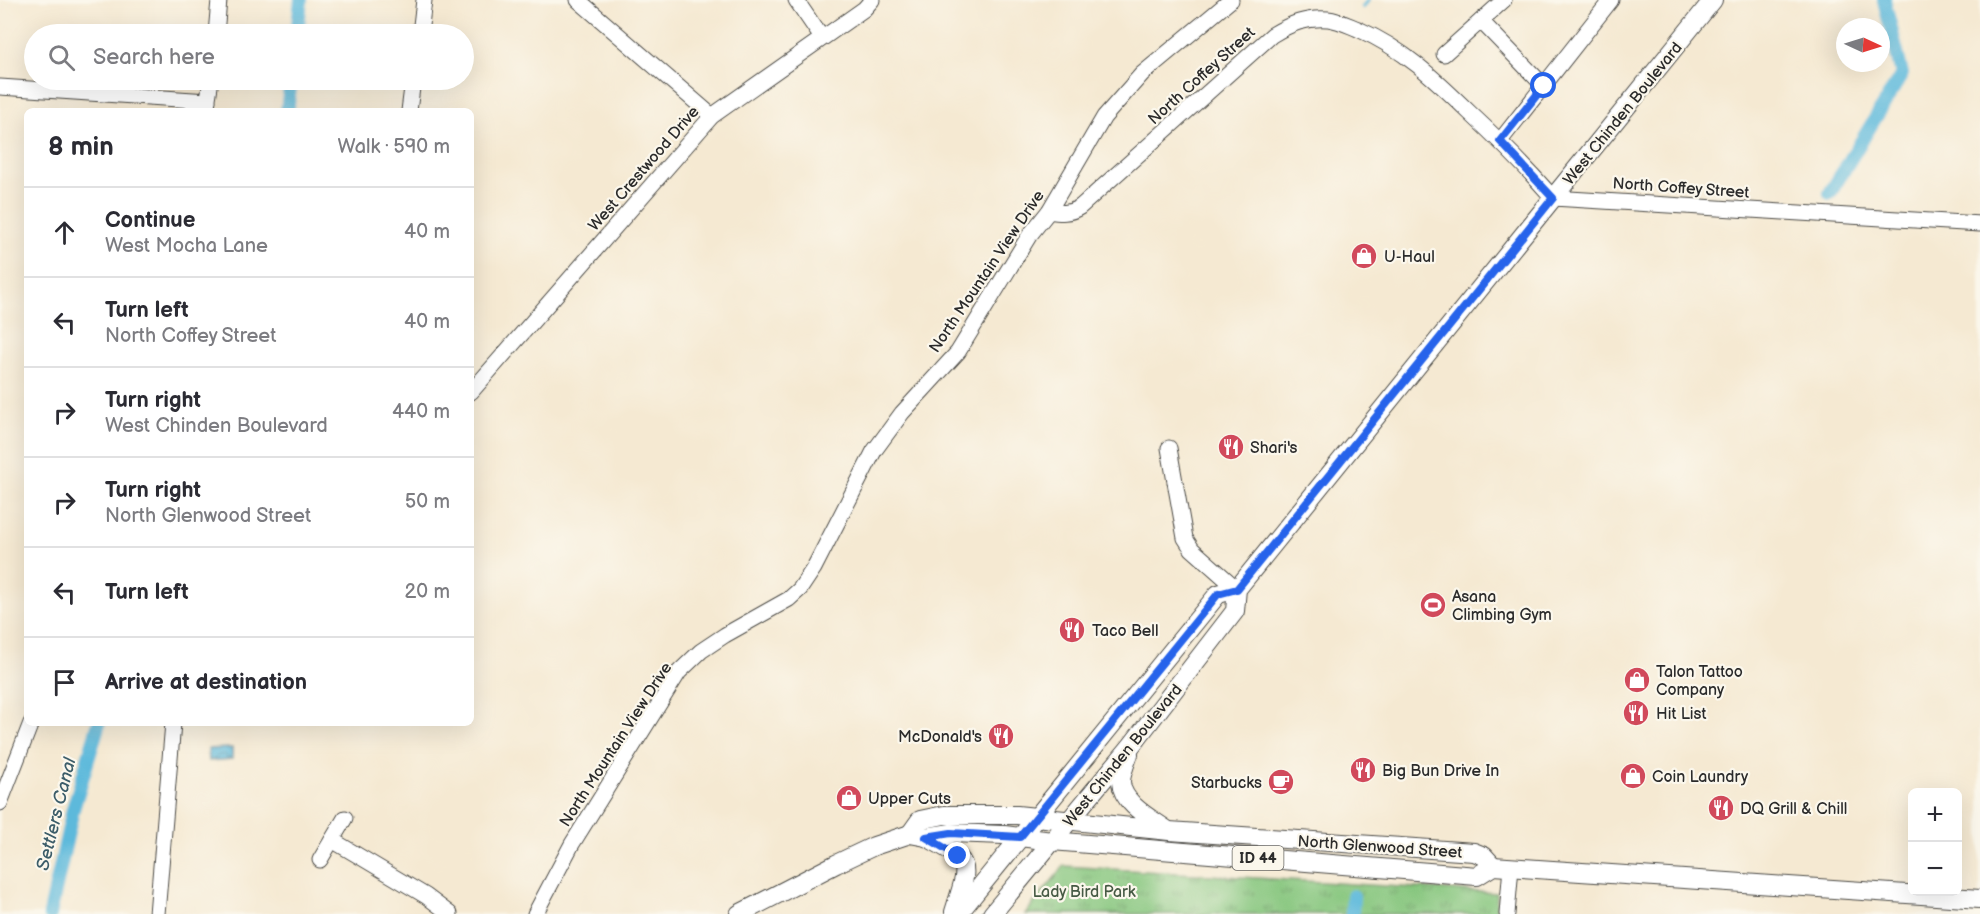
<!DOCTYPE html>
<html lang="en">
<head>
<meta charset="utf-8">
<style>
  body { margin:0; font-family:"Balsamiq Sans",sans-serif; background:#f2f2f3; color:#2b2b33 }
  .controls { position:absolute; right:18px; bottom:18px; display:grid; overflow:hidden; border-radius:9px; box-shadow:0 6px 24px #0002 }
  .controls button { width:54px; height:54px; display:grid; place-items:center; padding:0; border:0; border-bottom:2px solid #e1e1e2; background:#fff; color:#2b2b33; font:30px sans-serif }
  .compass { position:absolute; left:1836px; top:18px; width:54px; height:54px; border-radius:50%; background:#fff; box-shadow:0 6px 24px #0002; rotate:94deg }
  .stop { position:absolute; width:18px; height:18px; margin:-14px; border:4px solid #2563eb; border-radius:50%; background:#fff }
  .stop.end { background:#2563eb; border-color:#fff; box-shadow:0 2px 6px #0008 }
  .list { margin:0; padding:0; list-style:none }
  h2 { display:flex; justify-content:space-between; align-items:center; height:78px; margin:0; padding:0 24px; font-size:26px }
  h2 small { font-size:20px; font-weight:400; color:#7c7c81 }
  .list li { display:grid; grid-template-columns:39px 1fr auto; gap:18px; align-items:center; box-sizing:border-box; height:90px; padding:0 24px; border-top:2px solid #e1e1e2 }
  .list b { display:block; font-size:22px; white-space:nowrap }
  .list p { margin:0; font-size:20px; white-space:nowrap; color:#7c7c81 }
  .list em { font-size:20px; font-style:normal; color:#7c7c81 }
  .icon { flex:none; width:33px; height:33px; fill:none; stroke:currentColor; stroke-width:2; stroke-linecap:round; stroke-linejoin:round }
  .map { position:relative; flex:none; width:1980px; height:914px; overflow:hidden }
  .search { position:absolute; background:#fff; box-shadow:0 6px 24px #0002; left:24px; top:24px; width:450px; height:66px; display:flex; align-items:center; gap:15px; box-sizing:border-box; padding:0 21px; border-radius:33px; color:#7c7c81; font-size:22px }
  .panel { position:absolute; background:#fff; box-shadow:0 6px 24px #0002; left:24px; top:108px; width:450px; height:618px; border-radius:9px }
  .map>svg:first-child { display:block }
  .grass { fill:url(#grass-tufts); stroke:#587854; stroke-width:1.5 }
  .water { fill:url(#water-waves); stroke:#447283; stroke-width:1.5 }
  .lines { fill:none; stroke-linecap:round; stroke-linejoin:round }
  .stream { stroke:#5db9db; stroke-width:4 }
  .canal { stroke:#5db9db; stroke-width:14 }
  .minor-casing { stroke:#494844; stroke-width:17 }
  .major-casing { stroke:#494844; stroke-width:20 }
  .minor { stroke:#fff; stroke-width:15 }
  .major { stroke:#fff; stroke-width:18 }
  .route { stroke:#2563eb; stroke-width:8 }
  .labels { text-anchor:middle; stroke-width:4.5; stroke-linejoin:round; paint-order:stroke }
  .shield { fill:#fbf7ec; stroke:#696865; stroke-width:1.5 }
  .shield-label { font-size:15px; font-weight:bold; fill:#2b2b2b }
  .street-label { font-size:16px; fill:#2b2b2b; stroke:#fbf7ec }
  .poi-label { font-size:16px; fill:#2b2b2b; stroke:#fbf7ec; text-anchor:start }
  .park-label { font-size:16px; fill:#465a44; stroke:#fbf7ec }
  .water-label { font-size:18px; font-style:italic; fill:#3c5d69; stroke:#fbf7ec }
</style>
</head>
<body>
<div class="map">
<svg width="1980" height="914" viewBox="0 0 1980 914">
  <defs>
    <pattern id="grass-tufts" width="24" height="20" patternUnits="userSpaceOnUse" patternTransform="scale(1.5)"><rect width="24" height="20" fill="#86c67e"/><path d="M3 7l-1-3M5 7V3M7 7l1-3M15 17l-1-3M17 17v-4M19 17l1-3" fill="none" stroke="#6ea167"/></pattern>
    <pattern id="water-waves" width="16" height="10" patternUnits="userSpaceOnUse" patternTransform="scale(1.5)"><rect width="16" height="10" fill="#5db9db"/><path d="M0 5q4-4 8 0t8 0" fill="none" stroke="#4d97b2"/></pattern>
  </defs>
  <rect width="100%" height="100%" fill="#fbf7ec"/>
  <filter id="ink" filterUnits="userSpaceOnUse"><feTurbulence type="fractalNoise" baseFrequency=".0167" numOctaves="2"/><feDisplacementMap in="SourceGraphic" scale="12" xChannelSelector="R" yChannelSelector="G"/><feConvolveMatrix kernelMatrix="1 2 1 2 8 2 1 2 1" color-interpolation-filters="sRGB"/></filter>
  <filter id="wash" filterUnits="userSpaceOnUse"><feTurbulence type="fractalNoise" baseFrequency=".008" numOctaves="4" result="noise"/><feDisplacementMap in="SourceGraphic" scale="24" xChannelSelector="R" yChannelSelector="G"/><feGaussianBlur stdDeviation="1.35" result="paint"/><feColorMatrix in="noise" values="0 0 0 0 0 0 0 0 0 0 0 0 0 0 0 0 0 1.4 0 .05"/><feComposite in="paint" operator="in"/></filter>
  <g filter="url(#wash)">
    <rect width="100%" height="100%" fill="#f5e9d2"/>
    <path class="grass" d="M1064,866L1497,893L1496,914H1025Z"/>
    <path class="water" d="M232,748V759L209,761L208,749Z"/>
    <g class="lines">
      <path class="stream" d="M1363,7L1368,0"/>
      <g class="canal">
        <path d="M297,34L301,0"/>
        <path d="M287,111L291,80"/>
        <path d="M1830,193L1902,74L1884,0"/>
        <path d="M50,914L73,809L99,723"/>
        <path d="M1352,914L1353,896"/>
      </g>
    </g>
  </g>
  <g filter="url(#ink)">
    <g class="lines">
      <g class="minor-casing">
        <g id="minor">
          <path d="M578,0L712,116"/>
          <path d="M796,0L822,38"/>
          <path d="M1481,21L1543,85"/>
          <path d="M216,34L219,0"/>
          <path d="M420,34L424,0"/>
          <path d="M1444,54L1504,0"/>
          <path d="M0,87L208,101"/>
          <path d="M206,111L211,80"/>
          <path d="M409,111L413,80"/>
          <path d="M1500,141L1611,0"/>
          <path d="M1049,211C1061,213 1069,214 1080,207L1272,35C1290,24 1306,17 1328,19C1338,20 1348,25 1358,29C1404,49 1434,78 1470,113C1499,140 1527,168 1553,198L1980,224"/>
          <path d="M471,392L712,116L864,9L872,0"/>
          <path d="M1169,448L1185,538L1192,549L1237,589"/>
          <path d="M0,803L31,723"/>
          <path d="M332,840L426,896L450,914"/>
          <path d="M320,860L345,818"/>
          <path d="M157,914L173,723"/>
          <path d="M535,914L572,844L679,672L701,651L725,635L789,599L800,589L814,568L874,451L902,413L958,352L1029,236L1049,211L1104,117L1142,74L1231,0"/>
          <path d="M1507,914L1511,867"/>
        </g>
      </g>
      <g class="major-casing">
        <g id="major">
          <path d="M1129,754C1126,762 1121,774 1121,782C1122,804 1152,819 1167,830"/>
          <path d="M910,834L920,820L944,815H1017L1169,831L1474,852L1484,856L1493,866"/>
          <path d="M926,837C974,862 969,864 954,912"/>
          <path d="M739,914L836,864L874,846L910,834L926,837L951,833L1004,835L1052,841L1477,876L1493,866L1980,899"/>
          <path d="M958,914L1218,594L1237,589"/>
          <path d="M992,914L1131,746L1235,611L1237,589L1713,0"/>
        </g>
      </g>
      <use href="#minor" class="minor"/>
      <use href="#major" class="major"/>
    </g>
  </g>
  <g class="lines" filter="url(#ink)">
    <path class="route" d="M958,856L926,837L951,833L1020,837L1218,594L1237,589L1553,198L1500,141L1544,86"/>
  </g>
  <defs>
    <g id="shop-disc" transform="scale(1.35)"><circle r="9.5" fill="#d1495b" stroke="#fbf7ec"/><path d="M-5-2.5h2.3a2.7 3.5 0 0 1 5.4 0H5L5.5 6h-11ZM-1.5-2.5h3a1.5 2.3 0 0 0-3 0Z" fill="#fff"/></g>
    <g id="restaurant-disc" transform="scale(1.35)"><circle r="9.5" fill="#d1495b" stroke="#fbf7ec"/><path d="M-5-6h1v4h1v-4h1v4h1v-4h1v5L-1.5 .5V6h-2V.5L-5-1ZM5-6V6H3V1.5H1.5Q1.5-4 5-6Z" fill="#fff"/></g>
    <g id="stadium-disc" transform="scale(1.35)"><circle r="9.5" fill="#d1495b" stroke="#fbf7ec"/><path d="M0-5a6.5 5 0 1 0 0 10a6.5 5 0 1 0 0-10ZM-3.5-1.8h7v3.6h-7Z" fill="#fff"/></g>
    <g id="cafe-disc" transform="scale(1.35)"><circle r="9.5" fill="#d1495b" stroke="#fbf7ec"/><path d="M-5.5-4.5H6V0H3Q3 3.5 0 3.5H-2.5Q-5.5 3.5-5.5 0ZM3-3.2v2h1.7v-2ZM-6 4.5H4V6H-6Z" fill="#fff"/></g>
  </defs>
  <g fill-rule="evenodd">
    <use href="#shop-disc" x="1364" y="256"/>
    <use href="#restaurant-disc" x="1231" y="447"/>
    <use href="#stadium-disc" x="1433" y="605"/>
    <use href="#restaurant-disc" x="1072" y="630"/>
    <use href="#shop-disc" x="1637" y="680"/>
    <use href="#restaurant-disc" x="1636" y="713"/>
    <use href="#restaurant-disc" x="1001" y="736"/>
    <use href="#restaurant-disc" x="1363" y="770"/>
    <use href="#shop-disc" x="1633" y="776"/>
    <use href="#cafe-disc" x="1281" y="782"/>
    <use href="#shop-disc" x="849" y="798"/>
    <use href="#restaurant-disc" x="1721" y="808"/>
  </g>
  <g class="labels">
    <rect class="shield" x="1232.5" y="846" width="51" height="24" rx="4.5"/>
    <g class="shield-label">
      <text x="1258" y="863">ID 44</text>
    </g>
    <g class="street-label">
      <text transform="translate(1201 75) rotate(-42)" y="6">North Coffey Street</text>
      <text transform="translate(1622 113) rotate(-51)" y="6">West Chinden Boulevard</text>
      <text transform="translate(643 168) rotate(-49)" y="6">West Crestwood Drive</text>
      <text transform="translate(1681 187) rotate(4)" y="6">North Coffey Street</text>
      <text transform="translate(986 271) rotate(-56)" y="6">North Mountain View Drive</text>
      <text transform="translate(615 744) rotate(-57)" y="6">North Mountain View Drive</text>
      <text transform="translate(1122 755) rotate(-51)" y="6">West Chinden Boulevard</text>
      <text transform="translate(1380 846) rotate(4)" y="6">North Glenwood Street</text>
    </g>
    <g class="poi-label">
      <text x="1384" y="262">U-Haul</text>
      <text x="1250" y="453">Shari's</text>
      <text x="1452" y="602">Asana<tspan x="1452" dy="18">Climbing Gym</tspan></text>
      <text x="1092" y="636">Taco Bell</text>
      <text x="1656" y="677">Talon Tattoo<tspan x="1656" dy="18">Company</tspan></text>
      <text x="1656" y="719">Hit List</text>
      <text x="982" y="742" text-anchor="end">McDonald's</text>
      <text x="1382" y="776">Big Bun Drive In</text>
      <text x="1652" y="782">Coin Laundry</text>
      <text x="1262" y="788" text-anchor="end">Starbucks</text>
      <text x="868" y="804">Upper Cuts</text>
      <text x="1740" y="814">DQ Grill &amp; Chill</text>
    </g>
    <g class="park-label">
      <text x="1084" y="897">Lady Bird Park</text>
    </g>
    <g class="water-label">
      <text transform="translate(56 814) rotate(-76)" y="6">Settlers Canal</text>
    </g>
  </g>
</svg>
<div class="controls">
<button>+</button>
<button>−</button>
</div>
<svg class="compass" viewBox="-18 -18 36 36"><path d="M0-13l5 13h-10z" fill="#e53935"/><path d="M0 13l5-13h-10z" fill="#7c7c81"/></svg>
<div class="stop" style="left:1544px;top:86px"></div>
<div class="stop end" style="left:958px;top:856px"></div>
<div class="search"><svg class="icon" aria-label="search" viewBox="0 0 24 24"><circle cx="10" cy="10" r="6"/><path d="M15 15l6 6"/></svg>Search here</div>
<section class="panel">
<h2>8 min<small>Walk · 590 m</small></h2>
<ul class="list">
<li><svg class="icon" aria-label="ahead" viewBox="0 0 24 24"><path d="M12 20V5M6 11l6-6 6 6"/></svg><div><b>Continue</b><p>West Mocha Lane</p></div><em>40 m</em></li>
<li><svg class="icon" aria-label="left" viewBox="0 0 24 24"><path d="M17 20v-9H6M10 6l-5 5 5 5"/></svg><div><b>Turn left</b><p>North Coffey Street</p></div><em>40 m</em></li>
<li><svg class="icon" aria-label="right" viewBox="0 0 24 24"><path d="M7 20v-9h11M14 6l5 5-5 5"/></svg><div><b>Turn right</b><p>West Chinden Boulevard</p></div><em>440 m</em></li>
<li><svg class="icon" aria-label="right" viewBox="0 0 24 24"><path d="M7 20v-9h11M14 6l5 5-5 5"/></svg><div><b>Turn right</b><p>North Glenwood Street</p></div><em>50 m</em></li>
<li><svg class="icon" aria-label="left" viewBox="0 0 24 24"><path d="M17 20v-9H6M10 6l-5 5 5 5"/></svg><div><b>Turn left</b></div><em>20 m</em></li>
<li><svg class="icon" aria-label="arrive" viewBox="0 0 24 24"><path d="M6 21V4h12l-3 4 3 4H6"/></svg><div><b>Arrive at destination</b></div></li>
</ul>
</section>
</div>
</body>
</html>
